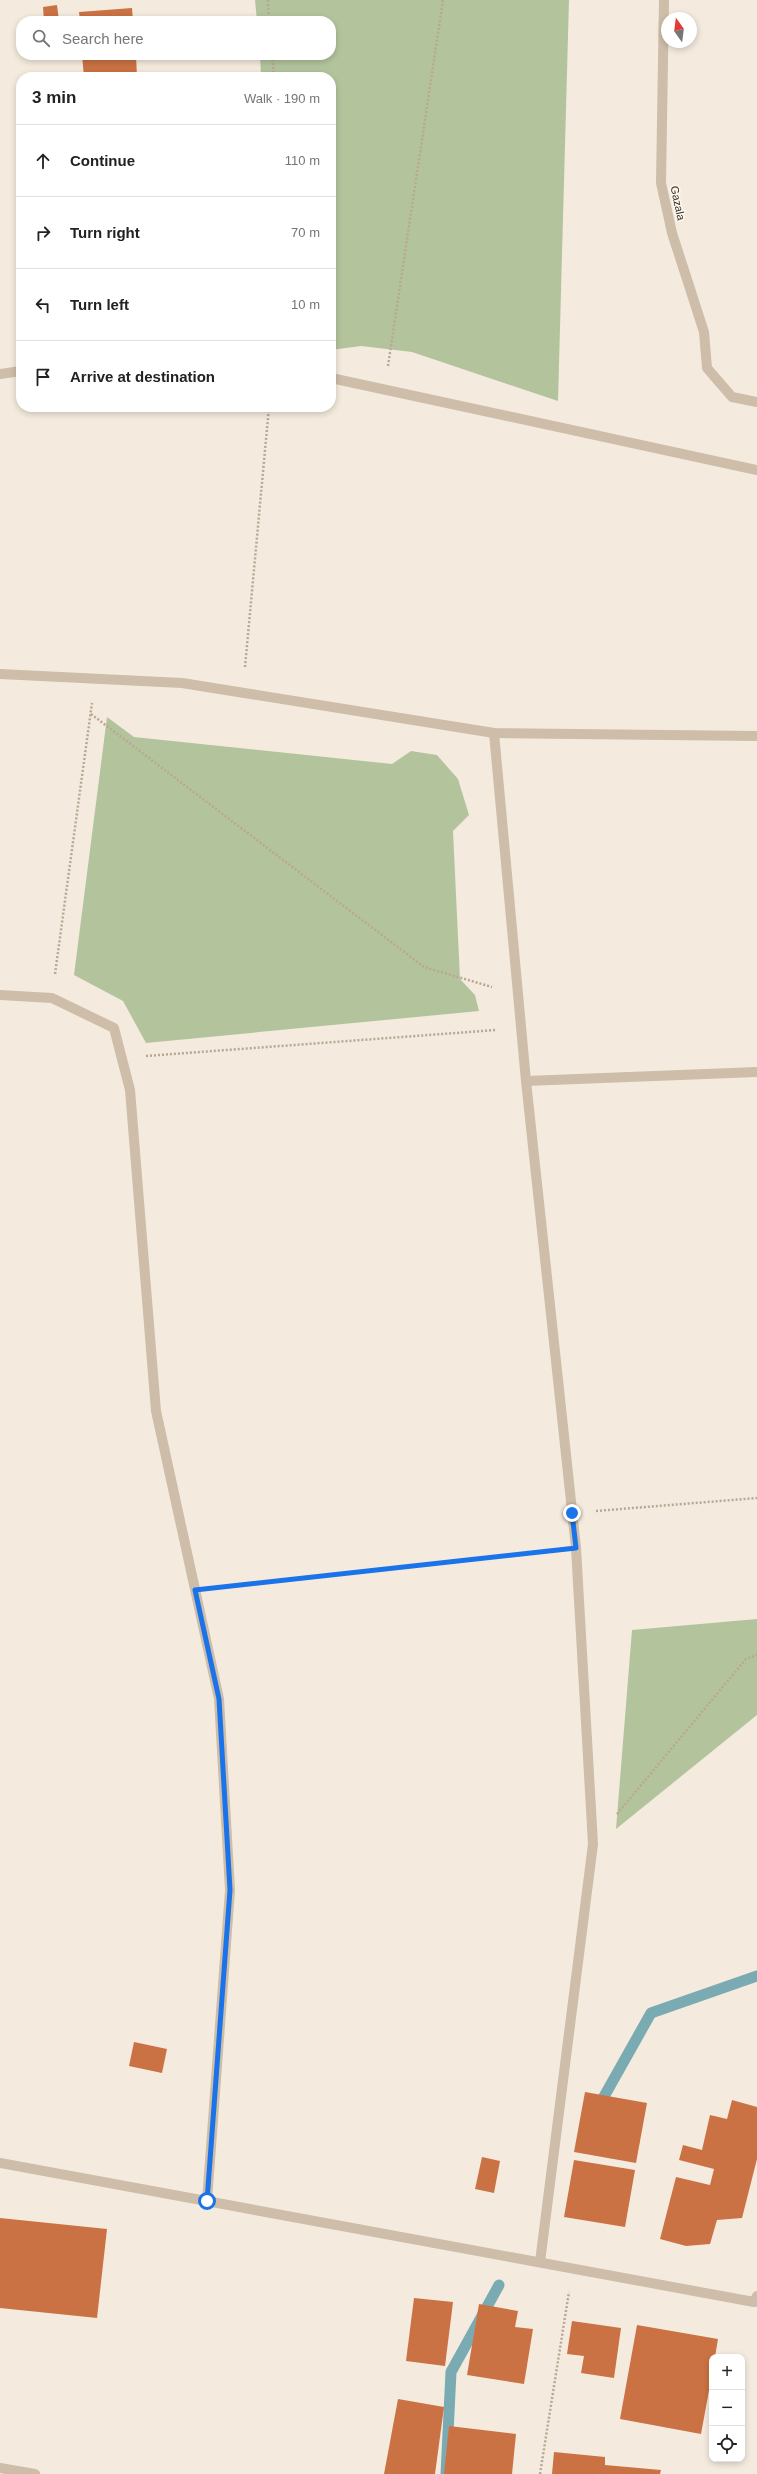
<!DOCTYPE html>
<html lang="en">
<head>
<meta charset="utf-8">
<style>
  body { margin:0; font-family:Helvetica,sans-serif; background:#f6f6f6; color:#222 }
  .controls { position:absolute; right:12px; bottom:12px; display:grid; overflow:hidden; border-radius:8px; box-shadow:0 2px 6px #0003 }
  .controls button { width:36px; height:36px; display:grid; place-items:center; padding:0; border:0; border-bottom:1px solid #e0e0e0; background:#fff; color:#222; font:20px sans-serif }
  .compass { position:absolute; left:661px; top:12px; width:36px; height:36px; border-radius:50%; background:#fff; box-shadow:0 2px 6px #0003; rotate:346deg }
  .stop { position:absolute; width:12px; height:12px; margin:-9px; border:3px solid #1a73e8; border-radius:50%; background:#fff }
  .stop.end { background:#1a73e8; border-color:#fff; box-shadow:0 1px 4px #0008 }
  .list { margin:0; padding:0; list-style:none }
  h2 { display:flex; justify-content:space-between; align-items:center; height:52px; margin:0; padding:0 16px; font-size:17px }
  h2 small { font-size:13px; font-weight:400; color:#767676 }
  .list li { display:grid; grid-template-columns:26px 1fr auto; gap:12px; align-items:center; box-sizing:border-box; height:72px; padding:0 16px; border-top:1px solid #e0e0e0 }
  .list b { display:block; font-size:15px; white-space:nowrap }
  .list em { font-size:13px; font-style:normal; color:#767676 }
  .icon { flex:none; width:22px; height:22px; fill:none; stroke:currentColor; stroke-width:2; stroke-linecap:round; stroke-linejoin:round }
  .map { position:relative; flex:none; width:757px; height:2474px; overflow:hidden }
  .search { position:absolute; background:#fff; box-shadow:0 2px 6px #0003; left:16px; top:16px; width:320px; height:44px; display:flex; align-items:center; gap:10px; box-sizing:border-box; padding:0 14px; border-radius:16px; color:#767676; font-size:15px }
  .panel { position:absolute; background:#fff; box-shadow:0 2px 6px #0003; left:16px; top:72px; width:320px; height:340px; border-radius:16px }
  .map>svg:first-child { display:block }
  .green { fill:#b3c49d }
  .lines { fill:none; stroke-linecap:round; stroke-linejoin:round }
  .stream { stroke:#7babb2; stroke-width:11 }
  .building { fill:#cb7244 }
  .path { stroke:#b9a793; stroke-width:2.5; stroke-dasharray:2 2; stroke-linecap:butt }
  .minor { stroke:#cdbda9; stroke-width:10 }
  .route { stroke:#1a73e8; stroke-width:5 }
  .labels { text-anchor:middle; stroke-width:3.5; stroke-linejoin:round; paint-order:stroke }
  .street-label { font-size:11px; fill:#393029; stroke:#fbf5eb }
</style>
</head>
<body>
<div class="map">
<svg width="757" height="2474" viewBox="0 0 757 2474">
  <rect width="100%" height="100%" fill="#f4ebde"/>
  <g class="green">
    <path d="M255,0H569L558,401L412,352L361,346L331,350V77H261L260,55H331V21H257Z"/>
    <path d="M107,717L134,737L392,764L411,751L437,755L458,779L469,815L453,831L460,979L475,995L479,1011L146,1043L123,1001L74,975Z"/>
    <path d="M757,1619V1715L616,1829L632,1630Z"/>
  </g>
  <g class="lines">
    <g class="stream">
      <path d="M597,2109L651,2013L757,1976"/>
      <path d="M446,2474L451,2372L499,2285"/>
    </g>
  </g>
  <g class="building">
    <path d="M57,5L59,21H44L43,7Z"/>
    <path d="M132,8L133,21H80L79,12Z"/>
    <path d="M82,55H136L137,77H84Z"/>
    <path d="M134,2042L167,2049L162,2073L129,2066Z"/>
    <path d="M585,2092L647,2103L636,2163L574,2152Z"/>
    <path d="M732,2100L757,2107V2159L742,2218L717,2220L710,2244L686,2246L660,2239L676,2177L710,2185L714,2169L679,2160L683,2145L702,2150L710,2115L727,2119Z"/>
    <path d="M482,2157L500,2161L494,2193L475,2189Z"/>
    <path d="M574,2160L635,2170L625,2227L564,2217Z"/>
    <path d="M0,2218L107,2229L97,2318L0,2308Z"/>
    <path d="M414,2298L453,2302L445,2366L406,2361Z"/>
    <path d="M479,2304L518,2311L515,2327L533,2329L524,2384L467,2375Z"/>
    <path d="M572,2321L621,2328L614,2378L581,2373L584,2356L567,2354Z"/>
    <path d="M637,2325L718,2339L715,2357H712V2374L701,2434L620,2419Z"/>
    <path d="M398,2399L444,2407L435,2474H384Z"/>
    <path d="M449,2426L516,2434L512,2474H444Z"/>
    <path d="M554,2452L605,2457V2465L661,2470L660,2474H552Z"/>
  </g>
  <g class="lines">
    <g class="path">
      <path d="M268,0L269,21"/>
      <path d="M272,55L274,77"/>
      <path d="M388,366L443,0"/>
      <path d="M245,667L269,407"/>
      <path d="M91,714L424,967L492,987"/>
      <path d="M55,974L92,703"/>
      <path d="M146,1056L496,1030"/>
      <path d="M596,1511L757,1498"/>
      <path d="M220,1587L551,1551"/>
      <path d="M617,1814L746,1659L757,1655"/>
      <path d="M540,2474L569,2292"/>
    </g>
    <g class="minor">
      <path d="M664,0L661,183L672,233L704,332L707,368L732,397L757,402"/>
      <path d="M0,374L21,371"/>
      <path d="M331,378L757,470"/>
      <path d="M0,674L182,683L494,733L757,736"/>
      <path d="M494,733L526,1081L576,1548L593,1844L540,2262"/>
      <path d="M0,995L52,998L114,1028L130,1090L156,1411L219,1699L230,1890L207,2201"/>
      <path d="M526,1081L757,1072"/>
      <path d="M0,2163L754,2302L757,2296"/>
      <path d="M0,2468L35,2474"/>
    </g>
  </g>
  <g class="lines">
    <path class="route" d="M207,2201L230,1890L219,1699L195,1590L576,1548L572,1513"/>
  </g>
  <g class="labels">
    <g class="street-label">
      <text transform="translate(678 203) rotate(78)" y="4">Gazala</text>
    </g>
  </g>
</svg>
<div class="controls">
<button>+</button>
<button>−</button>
<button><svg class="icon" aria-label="locate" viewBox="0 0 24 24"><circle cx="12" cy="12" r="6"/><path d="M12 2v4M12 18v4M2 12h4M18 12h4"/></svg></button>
</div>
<svg class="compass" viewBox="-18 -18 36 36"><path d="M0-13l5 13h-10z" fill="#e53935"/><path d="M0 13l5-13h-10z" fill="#767676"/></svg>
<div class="stop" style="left:207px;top:2201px"></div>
<div class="stop end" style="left:572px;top:1513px"></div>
<div class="search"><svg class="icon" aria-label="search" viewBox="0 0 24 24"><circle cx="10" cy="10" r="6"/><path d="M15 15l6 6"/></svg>Search here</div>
<section class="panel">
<h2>3 min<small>Walk · 190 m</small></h2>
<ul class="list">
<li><svg class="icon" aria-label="ahead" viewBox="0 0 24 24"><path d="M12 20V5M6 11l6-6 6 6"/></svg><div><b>Continue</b></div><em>110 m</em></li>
<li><svg class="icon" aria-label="right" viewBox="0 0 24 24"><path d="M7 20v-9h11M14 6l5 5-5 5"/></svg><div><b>Turn right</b></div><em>70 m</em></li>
<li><svg class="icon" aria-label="left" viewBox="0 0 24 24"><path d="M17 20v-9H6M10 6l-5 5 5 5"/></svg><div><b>Turn left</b></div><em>10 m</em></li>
<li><svg class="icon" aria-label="arrive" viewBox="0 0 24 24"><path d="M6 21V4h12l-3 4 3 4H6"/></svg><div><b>Arrive at destination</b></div></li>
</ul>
</section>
</div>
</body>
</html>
